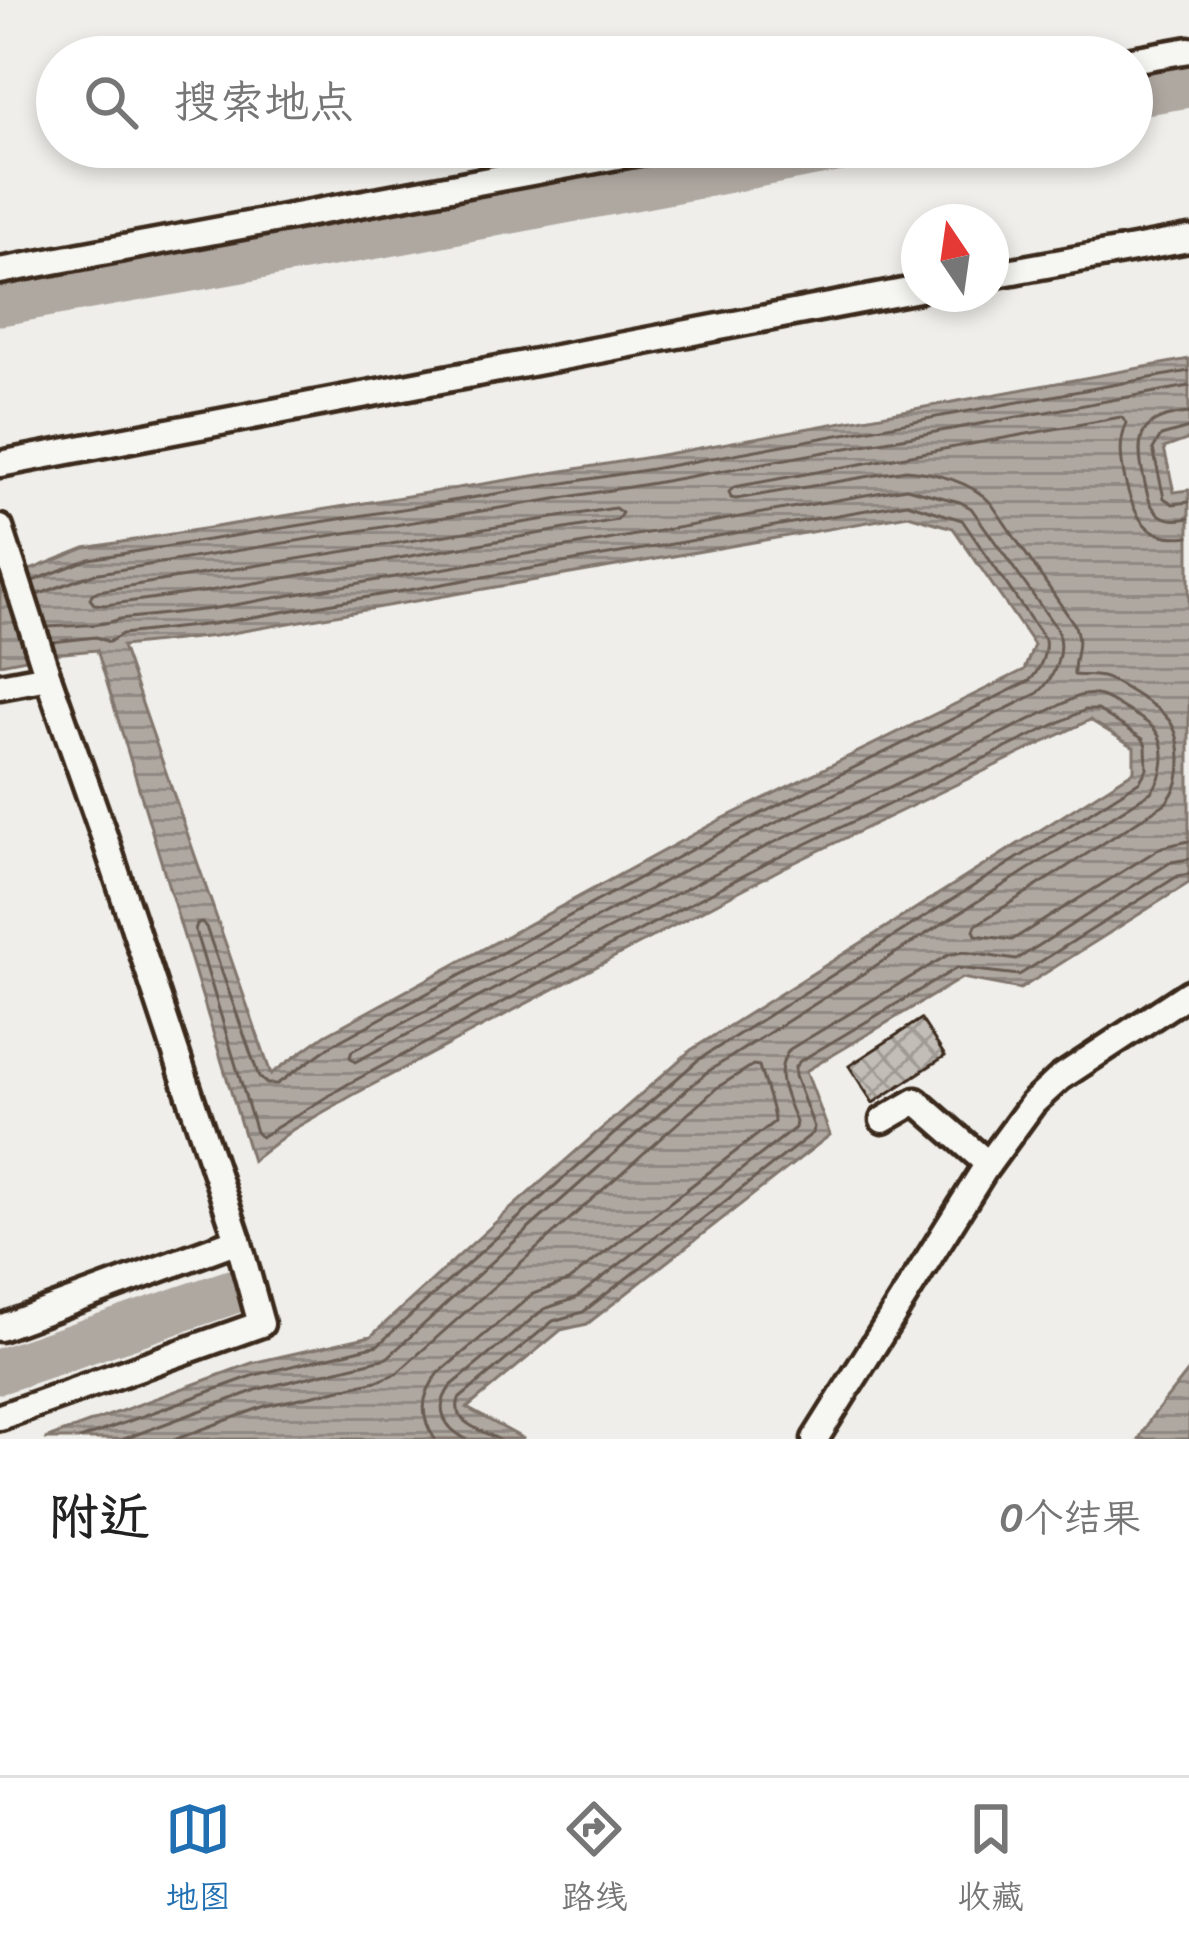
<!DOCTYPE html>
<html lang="zh">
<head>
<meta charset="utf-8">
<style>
  body { margin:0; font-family:Sriracha,"LXGW WenKai TC",sans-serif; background:#f6f6f6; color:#222 }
  .compass { position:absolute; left:901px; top:204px; width:108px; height:108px; border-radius:50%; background:#fff; box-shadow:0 6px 18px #0003; rotate:347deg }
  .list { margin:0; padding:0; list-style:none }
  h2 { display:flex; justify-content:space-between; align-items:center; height:156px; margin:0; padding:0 48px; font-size:51px }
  h2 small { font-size:39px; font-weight:400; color:#767676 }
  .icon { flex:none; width:66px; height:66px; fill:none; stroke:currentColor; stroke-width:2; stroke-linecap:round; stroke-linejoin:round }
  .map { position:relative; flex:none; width:1189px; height:1439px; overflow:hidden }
  .search { position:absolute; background:#fff; box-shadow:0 6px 18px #0003; left:36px; right:36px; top:36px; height:132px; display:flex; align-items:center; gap:30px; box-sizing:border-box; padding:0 42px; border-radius:66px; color:#767676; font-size:45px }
  .sheet { height:336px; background:#fff }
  nav { display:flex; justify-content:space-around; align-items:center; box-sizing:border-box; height:168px; border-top:3px solid #e0e0e0; background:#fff; font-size:33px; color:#767676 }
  nav a { display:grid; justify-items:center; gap:6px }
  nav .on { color:#1f6fb2 }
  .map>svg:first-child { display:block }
  .water { fill:url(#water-rules); stroke:#81766d; stroke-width:3; fill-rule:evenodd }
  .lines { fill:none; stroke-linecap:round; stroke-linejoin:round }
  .shore { stroke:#695c52; stroke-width:3 }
  .river { stroke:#afa8a1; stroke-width:45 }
  .building { fill:url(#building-cross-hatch); stroke:#3b2a1e; stroke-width:3 }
  .minor-casing { stroke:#3b2a1e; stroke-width:33 }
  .minor { stroke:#f6f6f2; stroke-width:24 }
</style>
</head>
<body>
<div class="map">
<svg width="1189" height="1439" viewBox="0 0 1189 1439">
  <defs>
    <pattern id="water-rules" width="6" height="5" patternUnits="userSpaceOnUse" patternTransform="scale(3)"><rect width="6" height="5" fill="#afa8a1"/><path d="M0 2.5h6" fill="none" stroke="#908983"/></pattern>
    <pattern id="building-cross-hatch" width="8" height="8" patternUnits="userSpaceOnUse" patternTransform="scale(3)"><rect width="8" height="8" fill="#c2bdb7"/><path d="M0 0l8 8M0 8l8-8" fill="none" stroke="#9f9a94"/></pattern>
  </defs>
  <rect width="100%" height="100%" fill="#efeeea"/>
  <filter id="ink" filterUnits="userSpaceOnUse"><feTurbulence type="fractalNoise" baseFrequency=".00833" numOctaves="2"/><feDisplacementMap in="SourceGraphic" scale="24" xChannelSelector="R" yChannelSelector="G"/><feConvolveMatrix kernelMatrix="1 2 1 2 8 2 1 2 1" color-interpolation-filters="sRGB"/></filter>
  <g filter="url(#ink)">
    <g class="water">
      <path d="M1189,359V439L1164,448L1174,492L1189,490V883L1020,989L962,978L806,1071L830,1135L587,1324L561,1330L467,1408L524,1439H45L252,1363L371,1336L508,1211L691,1050L1134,771V747L1090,720L783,868L353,1095L292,1130L252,1161L97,650L52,654L0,664V574L33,569L85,548L650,457ZM908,515L953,528L1034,645L1024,670L718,821L325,1035L271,1074L122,646L215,636Z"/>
      <path d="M1189,1370V1439H1139L1151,1418Z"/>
    </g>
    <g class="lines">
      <g class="shore">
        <path d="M1189,413C1140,417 1134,436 1144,479C1147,492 1148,506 1160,515C1170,521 1179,520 1189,518"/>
        <path d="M1189,428L1161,436L1153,449L1164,498L1173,504L1189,502"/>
        <path d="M615,508L622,513L617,520L209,591L105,605L94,604L90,599L92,594L98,591Z"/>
        <path d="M1189,536C1146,542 1134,517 1125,480C1121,459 1118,444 1127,423L1121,417L734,487L729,492L731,498L736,499L906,470C934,472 972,482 991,503L1074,624C1083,646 1073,656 1074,675C1083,676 1093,675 1102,677C1114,680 1125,688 1135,694C1165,713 1179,721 1180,759C1180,777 1177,789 1166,803L976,925L974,930L976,935L1012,940L1162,847L1189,841"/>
        <path d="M33,581L89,559L652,469L1189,371"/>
        <path d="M37,595L93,574L654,483L1189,386"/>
        <path d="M48,627C71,625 99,627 120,619L211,609L906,488L960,502L971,508L1057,629C1065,651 1055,678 1038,693L731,845L352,1051L350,1057L355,1062L771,844L1079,696C1098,691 1108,699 1123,708C1133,714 1147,720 1155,730C1168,746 1164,777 1151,792L707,1072L526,1231L387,1358L259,1389L124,1439"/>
        <path d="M52,642L96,637L109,642L122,634L213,624L907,503L962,520L1045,640C1047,653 1039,672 1029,681L724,832L332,1045L277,1084H267L259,1077L206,927L202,923L197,924L195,930L256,1132L261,1137L348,1084L777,858L1085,710H1098L1143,739L1146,746L1147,769L1140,781L698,1060L516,1220L378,1345L255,1375L80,1439"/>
        <path d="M176,1439L265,1406L381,1380L397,1373L718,1087L753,1065L759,1066C763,1081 774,1108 774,1122L568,1281L533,1294L439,1373C421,1394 419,1416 435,1439"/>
        <path d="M466,1439C443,1427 434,1408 451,1386L544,1309L576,1298L795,1128L796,1122C787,1097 771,1073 790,1049L948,955L963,952L1016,960L1171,862L1189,859"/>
        <path d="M498,1439C481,1430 451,1423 459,1399L553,1321L583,1312L813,1133L814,1127L795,1076V1067L800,1061L957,968L1019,975L1178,876L1189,874"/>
      </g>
      <g class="river">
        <path d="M1132,94L1189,85"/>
        <path d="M0,303L399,232L852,147"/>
        <path d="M0,1371L231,1292"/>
      </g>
    </g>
    <path class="building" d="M921,1019L945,1056L873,1103L849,1066Z"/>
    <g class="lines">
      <g class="minor-casing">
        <g id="minor">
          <path d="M1132,60L1189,50"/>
          <path d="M0,271L666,147"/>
          <path d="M991,275L1189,239"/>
          <path d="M0,464L919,289"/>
          <path d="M0,528L48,677L0,686"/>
          <path d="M48,677L104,836L238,1240"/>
          <path d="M883,1120L916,1101L988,1164"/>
          <path d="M0,1328L238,1240L261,1324L0,1417"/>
          <path d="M815,1439L984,1170L1033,1103L1060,1078L1189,993"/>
        </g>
      </g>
      <use href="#minor" class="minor"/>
    </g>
  </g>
</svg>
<svg class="compass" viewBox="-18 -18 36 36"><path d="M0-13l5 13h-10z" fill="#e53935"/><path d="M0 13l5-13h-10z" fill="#767676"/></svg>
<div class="search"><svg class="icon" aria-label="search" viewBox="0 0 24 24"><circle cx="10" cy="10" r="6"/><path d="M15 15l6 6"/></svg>搜索地点</div>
</div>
<section class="sheet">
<h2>附近<small>0个结果</small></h2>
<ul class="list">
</ul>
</section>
<nav>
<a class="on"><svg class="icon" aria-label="map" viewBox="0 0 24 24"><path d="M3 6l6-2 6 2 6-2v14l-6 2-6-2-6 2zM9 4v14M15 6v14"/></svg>地图</a>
<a><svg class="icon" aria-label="directions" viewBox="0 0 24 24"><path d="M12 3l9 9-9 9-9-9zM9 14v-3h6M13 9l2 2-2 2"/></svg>路线</a>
<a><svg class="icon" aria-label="saved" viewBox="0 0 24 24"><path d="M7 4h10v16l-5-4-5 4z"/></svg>收藏</a>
</nav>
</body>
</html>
